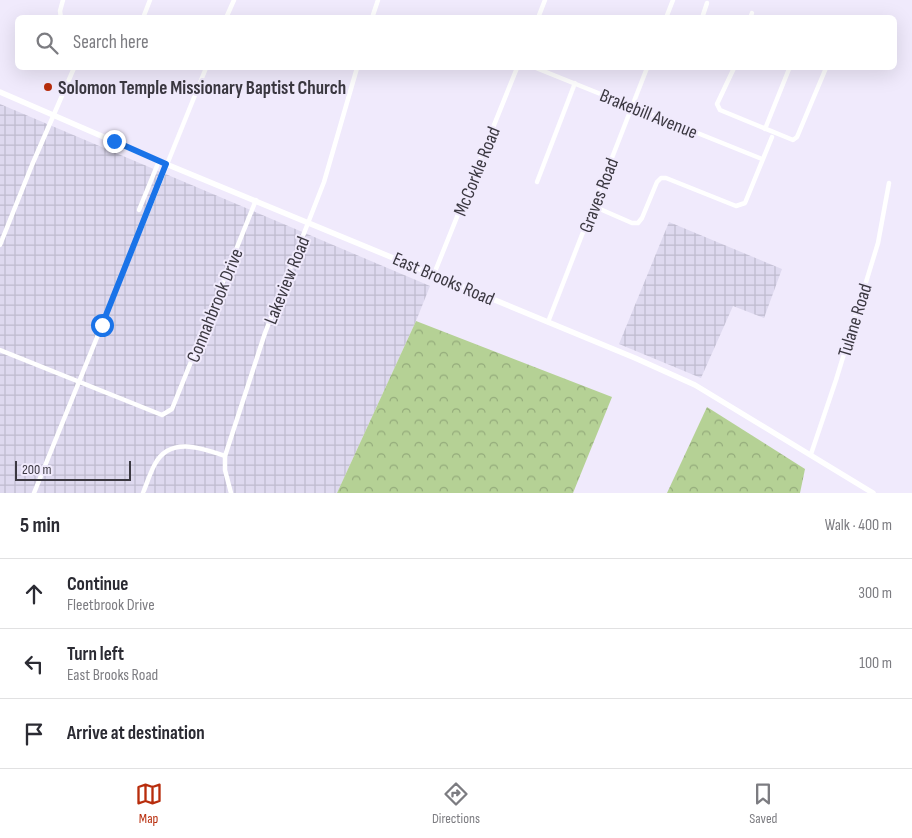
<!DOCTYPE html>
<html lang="en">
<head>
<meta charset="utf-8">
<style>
  body { margin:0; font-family:"Sofia Sans Condensed",sans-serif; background:#f7f7f7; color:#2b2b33 }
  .scale { position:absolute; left:15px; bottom:12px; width:116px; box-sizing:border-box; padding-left:5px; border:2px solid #3b3841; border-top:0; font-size:14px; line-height:18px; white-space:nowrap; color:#3b3841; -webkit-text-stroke:4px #f0eafc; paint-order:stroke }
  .stop { position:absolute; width:15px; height:15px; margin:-11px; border:4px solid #1a73e8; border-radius:50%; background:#fff }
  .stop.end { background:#1a73e8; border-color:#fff; box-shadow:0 1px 5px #0008 }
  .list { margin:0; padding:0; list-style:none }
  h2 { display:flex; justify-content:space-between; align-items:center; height:65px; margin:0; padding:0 20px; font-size:21px }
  h2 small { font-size:16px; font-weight:400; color:#7c7c81 }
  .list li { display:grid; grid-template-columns:32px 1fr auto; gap:15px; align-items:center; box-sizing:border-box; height:70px; padding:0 20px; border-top:1px solid #e1e1e2 }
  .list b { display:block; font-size:19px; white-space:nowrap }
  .list p { margin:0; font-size:16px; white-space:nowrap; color:#7c7c81 }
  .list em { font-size:16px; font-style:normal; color:#7c7c81 }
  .icon { flex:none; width:28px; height:28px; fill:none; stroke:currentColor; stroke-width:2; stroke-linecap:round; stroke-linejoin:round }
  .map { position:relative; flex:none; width:912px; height:493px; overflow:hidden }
  .search { position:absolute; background:#fff; box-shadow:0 5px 20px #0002; left:15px; right:15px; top:15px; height:55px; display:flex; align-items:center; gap:12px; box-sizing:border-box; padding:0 18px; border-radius:8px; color:#7c7c81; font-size:19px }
  .sheet { height:275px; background:#fff }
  nav { display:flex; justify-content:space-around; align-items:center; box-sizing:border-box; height:70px; border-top:1px solid #e1e1e2; background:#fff; font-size:14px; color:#7c7c81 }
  nav a { display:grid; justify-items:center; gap:2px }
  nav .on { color:#b82d0c }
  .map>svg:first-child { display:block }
  .industrial { fill:url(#industrial-grid) }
  .forest { fill:url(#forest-crowns) }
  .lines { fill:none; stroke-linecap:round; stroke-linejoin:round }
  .minor { stroke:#fff; stroke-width:4.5 }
  .major { stroke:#fff; stroke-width:5.5 }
  .route { stroke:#1a73e8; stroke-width:6 }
  .poi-dot { fill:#b82d0c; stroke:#f0eafc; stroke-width:2 }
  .labels { text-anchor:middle; stroke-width:4; stroke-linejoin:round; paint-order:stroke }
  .poi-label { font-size:19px; font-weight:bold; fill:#3b3841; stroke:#f0eafc; text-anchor:start }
  .street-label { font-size:19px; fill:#3b3841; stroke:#f0eafc }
</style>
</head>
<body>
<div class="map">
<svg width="912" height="493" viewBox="0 0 912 493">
  <defs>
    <pattern id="industrial-grid" width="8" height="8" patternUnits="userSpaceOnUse" patternTransform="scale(1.25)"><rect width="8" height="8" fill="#ded9ef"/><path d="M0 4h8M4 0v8" fill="none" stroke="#bfbbce"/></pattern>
    <pattern id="forest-crowns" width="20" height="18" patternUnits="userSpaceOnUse" patternTransform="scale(1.25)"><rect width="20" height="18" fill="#b5d195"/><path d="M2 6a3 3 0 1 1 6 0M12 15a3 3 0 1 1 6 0" fill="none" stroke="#94ab7b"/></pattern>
  </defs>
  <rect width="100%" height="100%" fill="#f0eafc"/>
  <g class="industrial">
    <path d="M0,104L430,286L416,321L337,493H0Z"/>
    <path d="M669,222L782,269L764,318L733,306L701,378L619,344Z"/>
  </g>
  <g class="forest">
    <path d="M416,321L612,397L573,493H337Z"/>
    <path d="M707,407L805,469L800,493H667Z"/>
  </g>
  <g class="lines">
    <g class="minor">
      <path d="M61,18L60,11L63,0"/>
      <path d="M143,18L150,0"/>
      <path d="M226,18L234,0"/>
      <path d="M372,18L378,0"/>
      <path d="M538,18L545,0"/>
      <path d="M666,18L673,0"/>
      <path d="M702,18L707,3"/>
      <path d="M750,18L752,13"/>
      <path d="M536,68L762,159"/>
      <path d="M734,68L717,104L720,110L793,140L797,137L826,68"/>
      <path d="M765,129L789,69L788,68"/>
      <path d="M537,182L575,83"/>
      <path d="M593,206L632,223H638L642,218L657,182L661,178H666L736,206L745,203L772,137"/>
      <path d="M139,210L159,161"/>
      <path d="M0,245L32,165L74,68"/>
      <path d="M434,274L517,68"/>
      <path d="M548,322L647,68"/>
      <path d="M0,350L162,415L172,409L256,200"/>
      <path d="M811,454L836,380L878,243L889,183"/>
      <path d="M34,493L206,68"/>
      <path d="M143,493C147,483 150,473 155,464C170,436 202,448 225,456"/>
      <path d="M231,493L225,470V456L265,333L324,182L357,68"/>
    </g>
    <path class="major" d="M0,92L166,164L635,358L695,385L873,493"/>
  </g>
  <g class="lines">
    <path class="route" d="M102,325L166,164L114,141"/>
  </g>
  <circle class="poi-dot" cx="48" cy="87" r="5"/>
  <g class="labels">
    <g class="poi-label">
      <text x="58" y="94">Solomon Temple Missionary Baptist Church</text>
    </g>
    <g class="street-label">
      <text transform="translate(649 113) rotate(22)" y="7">Brakebill Avenue</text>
      <text transform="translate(476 171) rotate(-68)" y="7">McCorkle Road</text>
      <text transform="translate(598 195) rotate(-69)" y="7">Graves Road</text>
      <text transform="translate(444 278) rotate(23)" y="7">East Brooks Road</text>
      <text transform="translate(286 280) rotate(-68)" y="7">Lakeview Road</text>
      <text transform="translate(214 305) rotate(-68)" y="7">Connahbrook Drive</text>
      <text transform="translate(854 320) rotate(-73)" y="7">Tulane Road</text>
    </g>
  </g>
</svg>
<div class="scale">200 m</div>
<div class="stop" style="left:102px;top:325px"></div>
<div class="stop end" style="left:114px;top:141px"></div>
<div class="search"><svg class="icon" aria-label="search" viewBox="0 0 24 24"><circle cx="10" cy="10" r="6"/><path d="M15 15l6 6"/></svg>Search here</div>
</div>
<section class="sheet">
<h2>5 min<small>Walk · 400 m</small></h2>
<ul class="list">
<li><svg class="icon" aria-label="ahead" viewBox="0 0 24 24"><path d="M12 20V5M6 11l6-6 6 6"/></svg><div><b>Continue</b><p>Fleetbrook Drive</p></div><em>300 m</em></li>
<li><svg class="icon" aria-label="left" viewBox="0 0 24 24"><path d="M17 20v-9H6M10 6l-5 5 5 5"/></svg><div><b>Turn left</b><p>East Brooks Road</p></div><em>100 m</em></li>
<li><svg class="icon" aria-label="arrive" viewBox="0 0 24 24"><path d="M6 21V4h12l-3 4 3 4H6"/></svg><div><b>Arrive at destination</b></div></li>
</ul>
</section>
<nav>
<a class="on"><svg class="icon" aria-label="map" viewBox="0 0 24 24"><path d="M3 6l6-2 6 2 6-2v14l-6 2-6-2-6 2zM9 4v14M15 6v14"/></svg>Map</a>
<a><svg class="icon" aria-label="directions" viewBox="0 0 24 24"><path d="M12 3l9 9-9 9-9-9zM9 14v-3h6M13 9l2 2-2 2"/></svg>Directions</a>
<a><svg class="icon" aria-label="saved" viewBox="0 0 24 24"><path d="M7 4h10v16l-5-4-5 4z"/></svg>Saved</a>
</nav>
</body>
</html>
